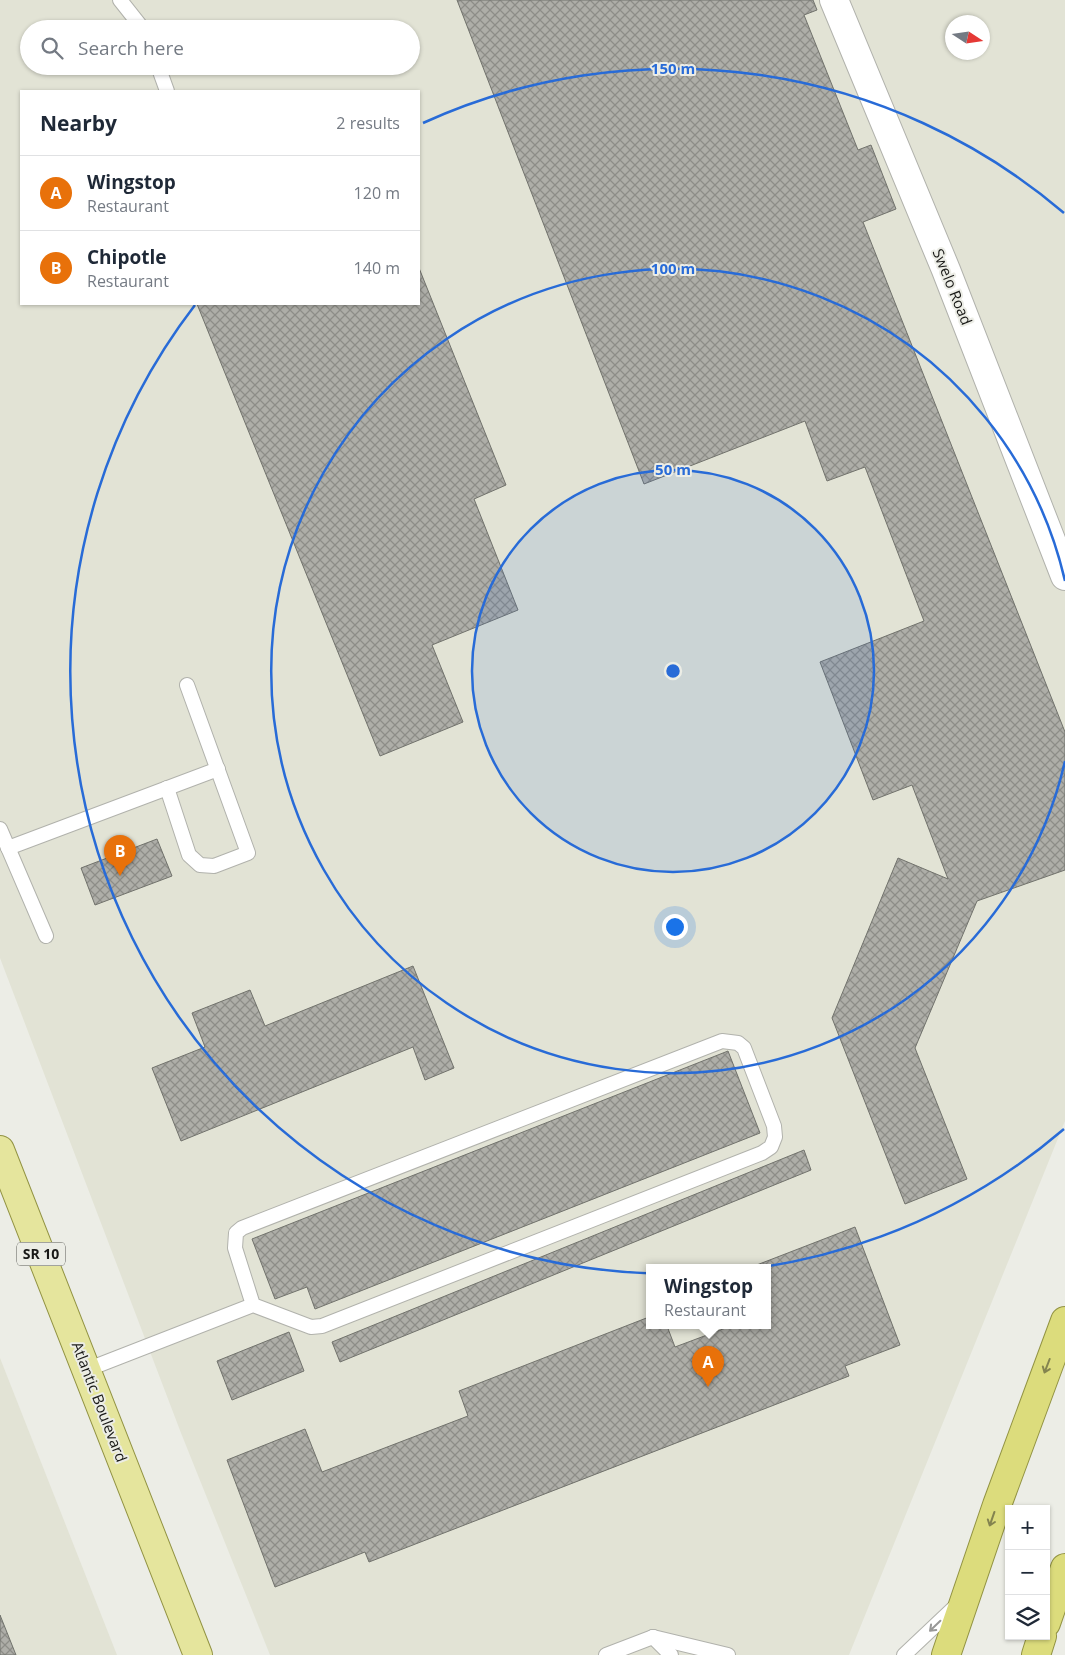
<!DOCTYPE html>
<html lang="en">
<head>
<meta charset="utf-8">
<style>
  body { margin:0; font-family:"Open Sans",sans-serif; background:#f6f6f7; color:#1f2937 }
  .controls { position:absolute; right:15px; bottom:15px; display:grid; overflow:hidden; border-radius:0px; box-shadow:0 1px 4px #0004 }
  .controls button { width:45px; height:45px; display:grid; place-items:center; padding:0; border:0; border-bottom:1px solid #e0e1e3; background:#fff; color:#1f2937; font:25px sans-serif }
  .compass { position:absolute; left:945px; top:15px; width:45px; height:45px; border-radius:50%; background:#fff; box-shadow:0 1px 4px #0004; rotate:102deg }
  .you { position:absolute; left:674px; top:926px; width:18px; height:18px; margin:-12px; border:4px solid #fff; border-radius:50%; background:#1a73e8; box-shadow:0 0 0 8px #1a73e833 }
  .badge { display:grid; place-items:center; width:32px; height:32px; border-radius:50%; background:#286bd7; color:#fff; font-size:16px; font-weight:700 }
  .pin { position:absolute; translate:-50% -41px; filter:drop-shadow(0 1px 2px #0008) }
  .pin::after { content:''; position:absolute; top:26px; width:18px; height:15px; background:inherit; clip-path:polygon(0 0,100% 0,50% 100%) }
  .popup { position:absolute; left:646px; top:1264px; width:125px; height:65px; box-sizing:border-box; display:grid; place-content:center; border-radius:0px; background:#fff; filter:drop-shadow(0 1px 4px #0005); font-size:16px; white-space:nowrap; color:#747a83 }
  .popup b { font-size:19px; color:#1f2937 }
  .popup::after { content:''; position:absolute; left:50%; top:100%; margin-left:-10px; border:10px solid transparent; border-top-color:#fff }
  .list { margin:0; padding:0; list-style:none }
  h2 { display:flex; justify-content:space-between; align-items:center; height:65px; margin:0; padding:0 20px; font-size:21px }
  h2 small { font-size:16px; font-weight:400; color:#747a83 }
  .list li { display:grid; grid-template-columns:32px 1fr auto; gap:15px; align-items:center; box-sizing:border-box; height:75px; padding:0 20px; border-top:1px solid #e0e1e3 }
  .list b { display:block; font-size:19px; white-space:nowrap }
  .list p { margin:0; font-size:16px; white-space:nowrap; color:#747a83 }
  .list em { font-size:16px; font-style:normal; color:#747a83 }
  .icon { flex:none; width:28px; height:28px; fill:none; stroke:currentColor; stroke-width:2; stroke-linecap:round; stroke-linejoin:round }
  .map { position:relative; flex:none; width:1065px; height:1655px; overflow:hidden }
  .search { position:absolute; background:#fff; box-shadow:0 1px 4px #0004; left:20px; top:20px; width:400px; height:55px; display:flex; align-items:center; gap:12px; box-sizing:border-box; padding:0 18px; border-radius:28px; color:#747a83; font-size:19px }
  .panel { position:absolute; background:#fff; box-shadow:0 1px 4px #0004; left:20px; top:90px; width:400px; height:215px; border-radius:0px }
  .map>svg:first-child { display:block }
  .built { fill:#e2e3d5; fill-rule:evenodd }
  .building { fill:url(#building-cross-hatch); stroke:#71726c }
  .lines { fill:none; stroke-linecap:round; stroke-linejoin:round }
  .service-casing { stroke:#b1b2ac; stroke-width:16 }
  .minor-casing { stroke:#b1b2ac; stroke-width:30 }
  .primary-casing { stroke:#929343; stroke-width:30 }
  .trunk-casing { stroke:#929343; stroke-width:30 }
  .service { stroke:#fff; stroke-width:14 }
  .minor { stroke:#fff; stroke-width:28 }
  .primary { stroke:#e5e59d; stroke-width:28 }
  .trunk { stroke:#dcdc7c; stroke-width:28 }
  .oneway { stroke:#84844f }
  .oneway2 { stroke:#989897 }
  .ring { fill:none; stroke:#286bd7; stroke-width:2.5 }
  .labels { text-anchor:middle; stroke-width:4; stroke-linejoin:round; paint-order:stroke }
  .shield { fill:#ecede6; stroke:#585955; stroke-width:1 }
  .shield-label { font-size:14px; font-weight:bold; fill:#191917 }
  .street-label { font-size:15px; fill:#191917; stroke:#ecede6 }
  .centre { fill:#286bd7; stroke:#ecede6; stroke-width:2.5 }
  .ring-label { font-size:15px; text-anchor:middle; font-weight:bold; fill:#286bd7; stroke:#ecede6; stroke-width:4; stroke-linejoin:round; paint-order:stroke }
</style>
</head>
<body>
<div class="map">
<svg width="1065" height="1655" viewBox="0 0 1065 1655">
  <defs>
    <pattern id="building-cross-hatch" width="8" height="8" patternUnits="userSpaceOnUse" patternTransform="scale(1.25)"><rect width="8" height="8" fill="#aeaea8"/><path d="M0 0l8 8M0 8l8-8" fill="none" stroke="#8d8d88"/></pattern>
  </defs>
  <rect width="100%" height="100%" fill="#ecede6"/>
  <g class="built">
    <path d="M0,0H1065V1121L849,1655H270L181,1433L0,958ZM952,22H982V52H952ZM29,29H411V66H29ZM21,91H419V304H21ZM649,1268H767V1326H649Z"/>
    <path d="M0,1358L117,1655H0Z"/>
  </g>
  <g class="building">
    <path d="M457,0H813L817,10L804,15L858,150L871,145L896,209L863,222L1065,732V870L977,901L915,1048L967,1179L905,1204L832,1018L898,858L948,879L912,785L873,800L820,662L924,621L865,467L827,481L805,421L644,484Z"/>
    <path d="M419,268L506,485L474,499L518,610L432,645L463,722L380,756L197,304H419Z"/>
    <path d="M157,839L172,876L95,905L81,868Z"/>
    <path d="M413,966L454,1068L425,1080L413,1047L181,1141L152,1068L205,1047L192,1013L250,990L265,1026Z"/>
    <path d="M728,1051L760,1133L315,1309L307,1287L275,1299L252,1239Z"/>
    <path d="M804,1150L811,1170L340,1362L332,1342Z"/>
    <path d="M855,1227L900,1345L845,1366L849,1376L369,1562L365,1552L275,1587L227,1460L305,1429L322,1472L468,1416L459,1391L649,1317V1326H667L675,1347L731,1326H767V1268H749Z"/>
    <path d="M289,1332L304,1371L232,1400L217,1361Z"/>
    <path d="M0,1615L16,1655H0Z"/>
  </g>
  <g class="lines">
    <g class="service-casing">
      <g id="service">
        <path d="M120,0L143,29"/>
        <path d="M158,66L167,91"/>
        <path d="M167,788L189,855L200,865L214,866L248,853L187,685"/>
        <path d="M0,829L46,936"/>
        <path d="M8,848L218,769"/>
        <path d="M86,1370L253,1305L235,1248L236,1233L242,1228L722,1041L738,1043L744,1048L774,1126L775,1137L771,1147L762,1153L322,1326L311,1327L253,1305"/>
        <path d="M653,1637L728,1655"/>
        <path d="M653,1637L671,1655"/>
        <path d="M606,1655L653,1637"/>
        <path d="M904,1655L958,1604"/>
      </g>
    </g>
    <g class="minor-casing">
      <path id="minor" d="M834,0L946,270L1065,576"/>
    </g>
    <g class="primary-casing">
      <path id="primary" d="M0,1150L198,1655"/>
    </g>
    <g class="trunk-casing">
      <g id="trunk">
        <path d="M1046,1623L1065,1568"/>
        <path d="M946,1655L997,1505L1065,1321"/>
        <path d="M1036,1655L1042,1636"/>
      </g>
    </g>
    <use href="#service" class="service"/>
    <use href="#minor" class="minor"/>
    <use href="#primary" class="primary"/>
    <use href="#trunk" class="trunk"/>
  </g>
  <defs><path id="oneway-shaft" d="M-6 0H5M1.5-3L5.5 0L1.5 3" fill="none" stroke-width="1.6" stroke-linecap="round" stroke-linejoin="round" transform="scale(1.25)"/></defs>
  <g class="oneway">
    <use href="#oneway-shaft" transform="translate(1047 1366) rotate(111)"/>
    <use href="#oneway-shaft" transform="translate(992 1519) rotate(109)"/>
  </g>
  <use class="oneway2" href="#oneway-shaft" transform="translate(935 1626) rotate(136)"/>
  <circle cx="673" cy="671" r="201" fill="#286bd7" fill-opacity=".12"/>
  <g class="ring">
    <circle cx="673" cy="671" r="201"/>
    <path d="M1065 761A402 402 0 1 1 1065 581"/>
    <path d="M1064 1129A602 602 0 0 1 195 305M423 123A602 602 0 0 1 1064 213"/>
  </g>
  <g class="labels">
    <rect class="shield" x="17" y="1242.5" width="48" height="23" rx="4"/>
    <g class="shield-label">
      <text x="41" y="1259">SR 10</text>
    </g>
    <g class="street-label">
      <text transform="translate(952 287) rotate(68)" y="5">Swelo Road</text>
      <text transform="translate(99 1402) rotate(69)" y="5">Atlantic Boulevard</text>
    </g>
  </g>
  <circle cx="673" cy="671" r="8" class="centre"/>
  <g class="ring-label">
    <text x="673" y="74">150 m</text>
    <text x="673" y="274">100 m</text>
    <text x="673" y="475">50 m</text>
  </g>
</svg>
<div class="controls">
<button>+</button>
<button>−</button>
<button><svg class="icon" aria-label="layers" viewBox="0 0 24 24"><path d="M12 4l9 5-9 5-9-5zM3 14l9 5 9-5"/></svg></button>
</div>
<svg class="compass" viewBox="-18 -18 36 36"><path d="M0-13l5 13h-10z" fill="#e53935"/><path d="M0 13l5-13h-10z" fill="#747a83"/></svg>
<div class="you"></div>
<div class="pin badge" style="left:708px;top:1387px;background:#e8710a">A</div>
<div class="popup"><b>Wingstop</b>Restaurant</div>
<div class="pin badge" style="left:120px;top:876px;background:#e8710a">B</div>
<div class="search"><svg class="icon" aria-label="search" viewBox="0 0 24 24"><circle cx="10" cy="10" r="6"/><path d="M15 15l6 6"/></svg>Search here</div>
<section class="panel">
<h2>Nearby<small>2 results</small></h2>
<ul class="list">
<li><span class="badge" style="background:#e8710a">A</span><div><b>Wingstop</b><p>Restaurant</p></div><em>120 m</em></li>
<li><span class="badge" style="background:#e8710a">B</span><div><b>Chipotle</b><p>Restaurant</p></div><em>140 m</em></li>
</ul>
</section>
</div>
</body>
</html>
